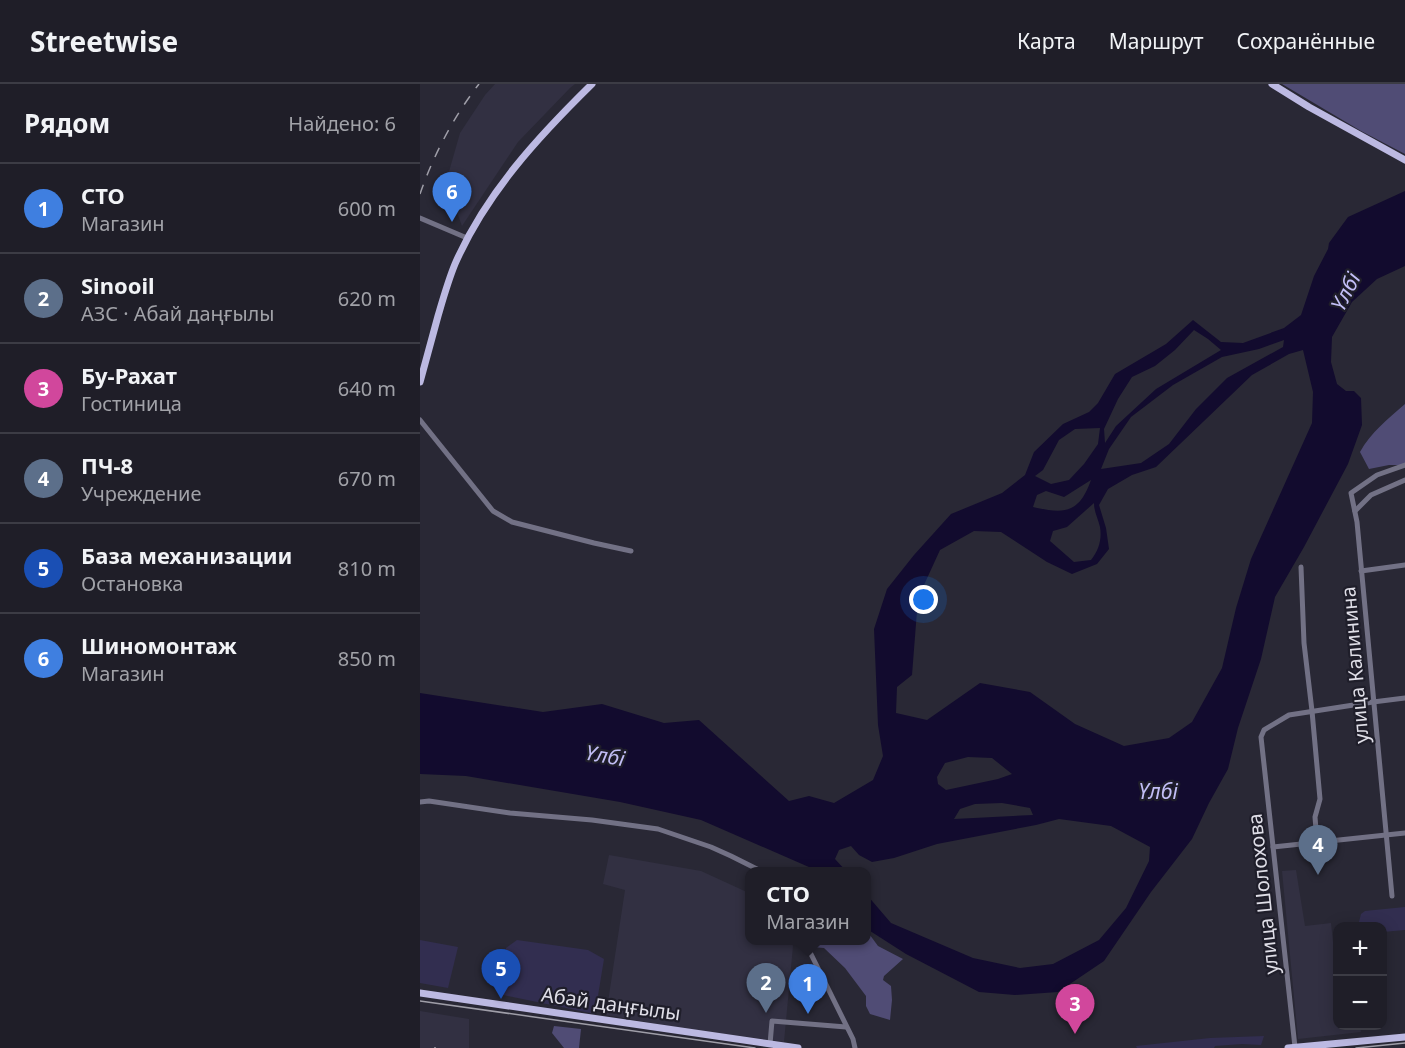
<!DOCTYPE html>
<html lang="ru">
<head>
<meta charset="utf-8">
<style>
  body { margin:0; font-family:"Noto Sans",sans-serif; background:#2c2b34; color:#f1f3f6 }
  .controls { position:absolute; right:18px; bottom:18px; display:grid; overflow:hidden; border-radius:12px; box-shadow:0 3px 15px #0003 }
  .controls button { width:54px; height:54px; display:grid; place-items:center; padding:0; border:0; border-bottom:2px solid #3c3c45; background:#1f1e28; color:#f1f3f6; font:30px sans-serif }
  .you { position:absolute; left:504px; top:516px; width:21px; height:21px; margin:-15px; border:4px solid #fff; border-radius:50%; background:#1a73e8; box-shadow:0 0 0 9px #1a73e833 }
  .badge { display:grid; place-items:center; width:39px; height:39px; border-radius:50%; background:#d93025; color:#fff; font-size:20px; font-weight:700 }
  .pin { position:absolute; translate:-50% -50px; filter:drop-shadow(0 2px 3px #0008) }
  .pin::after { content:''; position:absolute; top:32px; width:21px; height:18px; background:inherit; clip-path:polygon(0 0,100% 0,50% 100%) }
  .popup { position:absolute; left:325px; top:783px; width:126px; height:78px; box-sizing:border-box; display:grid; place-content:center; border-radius:12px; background:#1f1e28; filter:drop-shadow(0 2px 4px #0005); font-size:20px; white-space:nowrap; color:#a1a2a8 }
  .popup b { font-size:22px; color:#f1f3f6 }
  .popup::after { content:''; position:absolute; left:50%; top:100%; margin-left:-12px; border:12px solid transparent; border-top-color:#1f1e28 }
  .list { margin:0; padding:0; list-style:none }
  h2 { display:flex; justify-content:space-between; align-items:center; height:78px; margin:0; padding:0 24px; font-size:26px }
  h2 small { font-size:20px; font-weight:400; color:#a1a2a8 }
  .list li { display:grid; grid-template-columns:39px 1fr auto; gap:18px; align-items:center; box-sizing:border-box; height:90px; padding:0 24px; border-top:2px solid #3c3c45 }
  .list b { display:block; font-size:22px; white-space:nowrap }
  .list p { margin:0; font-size:20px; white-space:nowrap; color:#a1a2a8 }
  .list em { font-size:20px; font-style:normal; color:#a1a2a8 }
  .map { position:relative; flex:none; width:985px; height:964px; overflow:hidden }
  header { display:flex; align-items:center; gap:36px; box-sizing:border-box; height:84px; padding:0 30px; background:#1f1e28; border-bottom:2px solid #3c3c45 }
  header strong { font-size:28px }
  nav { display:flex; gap:33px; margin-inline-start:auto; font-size:21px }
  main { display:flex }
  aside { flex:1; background:#1f1e28 }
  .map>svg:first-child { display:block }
  .built { fill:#323042 }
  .green { fill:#322e50 }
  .forest { fill:#504c75 }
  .water { fill:#120b2e; fill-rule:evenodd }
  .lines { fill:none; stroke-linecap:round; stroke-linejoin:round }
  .minor { stroke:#727185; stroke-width:5 }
  .major { stroke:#bcb9e2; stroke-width:7 }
  .tram { stroke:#9f9ea8; stroke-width:1.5 }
  .rail { stroke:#9f9ea8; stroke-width:1.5; stroke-dasharray:10 10; stroke-linecap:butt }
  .labels { text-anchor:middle; stroke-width:4.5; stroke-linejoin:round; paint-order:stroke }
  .street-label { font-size:20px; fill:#dfdee7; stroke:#1f1e2a }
  .water-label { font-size:21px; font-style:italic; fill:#c2bef6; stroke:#1f1e2a }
</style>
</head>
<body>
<header>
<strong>Streetwise</strong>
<nav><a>Карта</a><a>Маршрут</a><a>Сохранённые</a></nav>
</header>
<main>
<aside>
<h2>Рядом<small>Найдено: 6</small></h2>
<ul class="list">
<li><span class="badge" style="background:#3f7fe0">1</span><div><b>СТО</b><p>Магазин</p></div><em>600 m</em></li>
<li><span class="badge" style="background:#5c6f8a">2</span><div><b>Sinooil</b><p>АЗС · Абай даңғылы</p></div><em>620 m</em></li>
<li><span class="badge" style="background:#d1479c">3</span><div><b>Бу-Рахат</b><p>Гостиница</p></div><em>640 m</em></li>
<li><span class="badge" style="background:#5c6f8a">4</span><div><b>ПЧ-8</b><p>Учреждение</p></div><em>670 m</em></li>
<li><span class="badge" style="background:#1a4fb4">5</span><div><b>База механизации</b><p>Остановка</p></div><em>810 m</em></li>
<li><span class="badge" style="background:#3f7fe0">6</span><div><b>Шиномонтаж</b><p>Магазин</p></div><em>850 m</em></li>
</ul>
</aside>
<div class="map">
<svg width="985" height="964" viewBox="0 0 985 964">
  <rect width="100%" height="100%" fill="#292835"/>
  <g class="built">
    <path d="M75,0H155L150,4L98,58L42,142L26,98L40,49L65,11Z"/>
    <path d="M189,771L281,787L329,809L330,856L371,857L373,862L364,958L260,944L186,931L205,806L183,800Z"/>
    <path d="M876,786L885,842L911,839L917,895L918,942H940L941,948L878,955L862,787Z"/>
    <path d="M0,927L49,935V964H0Z"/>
  </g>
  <g class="green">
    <path d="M985,823V846L963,848L962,842H941L939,838L941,830L945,827Z"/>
    <path d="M0,856L38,863L28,904L0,899Z"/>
    <path d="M97,856L168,866L184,875L175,930L83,911L84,886L86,864Z"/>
    <path d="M844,952L841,961L822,960L795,962L794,964H717L716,962L790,954Z"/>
  </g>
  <g class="forest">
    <path d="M862,0H985V70L941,47Z"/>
    <path d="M985,320V381H969L949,385L940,368C951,348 968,335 985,320Z"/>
    <path d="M447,847L458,862L483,875L464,892L463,896L471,902L472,916L470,936L450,930L446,922V912L425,884L404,864L392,863L390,857L446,856Z"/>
    <path d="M134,942L161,945L159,964H144L132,949Z"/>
  </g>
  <path class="water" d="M985,107V182L957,195L932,218L912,253L911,278L917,300L926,307H934L941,314L942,341L928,380L884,463L855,513L841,575L818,644L808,685L789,719L772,755L731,808L684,877L638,908L595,911L559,908L486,870L447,845V811L471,839L553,874L600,884L633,880L679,856L706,824L729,777L730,763L691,742L639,735L616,741L517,760L474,774L452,778L439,771L431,762L419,766L415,775L426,787H398L281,736L200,718L46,692L0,690V609L123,628L182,620L244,639L279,636L369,717L389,712L414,719L453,696L463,672L458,641L454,545L467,505L494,471L531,430L582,409L605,391L614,368L643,340L669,328L678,319L695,290L746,260L773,236L801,258L823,259L864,244L881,231L894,192L908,165L909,159L928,133ZM774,246L788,255L801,266L736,305L696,342L685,359L684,345L698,315L712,293L735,282L755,266ZM864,256L863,263L807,294L776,325L749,360L721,379L681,385L689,365L711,333L753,301L802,273L839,265ZM883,266L893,308L892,339L831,475L816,524L802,584L772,638L749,654L704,662L655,640L610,608L560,599L507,636L476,629L477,603L492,591L498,514L520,466L554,447L581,448L627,478L652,490L677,480L689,465L686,444L679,421L688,405L712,391L736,383L832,291L869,270ZM680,344L678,360L664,380L649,396L631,400L615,392L623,386L639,356L655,345ZM671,396C659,430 644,430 613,423L617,411L626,407L644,413ZM674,419C674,428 678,434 680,443C682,455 679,466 671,476L654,478L630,457L633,447L647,443ZM548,673L572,674L592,690L578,695L526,706L518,700L517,693L525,679ZM582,719L610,724L613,731L534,735L540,725L555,720Z"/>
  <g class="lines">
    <g class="minor">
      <path d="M0,134L47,154"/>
      <path d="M0,336L73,427L92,438L174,459L211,467"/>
      <path d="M935,427L951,411L985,396"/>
      <path d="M881,483L884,559L892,627L900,715L895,733L897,758"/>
      <path d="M941,487L985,481"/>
      <path d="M0,718L9,717L90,729L172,736L238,745L291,763L311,772L343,788"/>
      <path d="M853,763L985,749"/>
      <path d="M972,812L937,438L931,409L957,391L985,381"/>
      <path d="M384,856L433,955L435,964"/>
      <path d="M350,960L352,937L426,943"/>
      <path d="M875,963L841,653L844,646L869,631L953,618L985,614"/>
    </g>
    <g class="major">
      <path d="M852,0L889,23L985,76"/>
      <path d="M0,298C6,276 12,254 18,232C23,215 28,197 35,180C66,109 118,53 172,0"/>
      <path d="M0,909L378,964"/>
      <path d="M868,964L985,953"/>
    </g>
    <g class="tram">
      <path d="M0,917L335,964"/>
      <path d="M936,964L985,959"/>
    </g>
    <g class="rail">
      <path d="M0,110C13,72 34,32 59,0"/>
      <path d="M15,964V963"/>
    </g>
  </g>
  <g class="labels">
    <g class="street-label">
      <text transform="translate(935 581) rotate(-95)" y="7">улица Калинина</text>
      <text transform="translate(843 810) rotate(-96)" y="7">улица Шолохова</text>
      <text transform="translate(191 920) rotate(8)" y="7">Абай даңғылы</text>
    </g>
    <g class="water-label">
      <text transform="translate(926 208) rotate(-63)" y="7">Үлбі</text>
      <text transform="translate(185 672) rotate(10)" y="7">Үлбі</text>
      <text x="738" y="715">Үлбі</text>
    </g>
  </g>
</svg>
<div class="controls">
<button>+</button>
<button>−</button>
</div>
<div class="you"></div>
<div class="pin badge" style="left:388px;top:930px;background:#3f7fe0">1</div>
<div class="popup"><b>СТО</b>Магазин</div>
<div class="pin badge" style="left:346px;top:929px;background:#5c6f8a">2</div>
<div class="pin badge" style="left:655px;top:950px;background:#d1479c">3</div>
<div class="pin badge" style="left:898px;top:791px;background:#5c6f8a">4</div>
<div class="pin badge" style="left:81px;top:915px;background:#1a4fb4">5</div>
<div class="pin badge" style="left:32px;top:138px;background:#3f7fe0">6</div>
</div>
</main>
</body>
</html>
